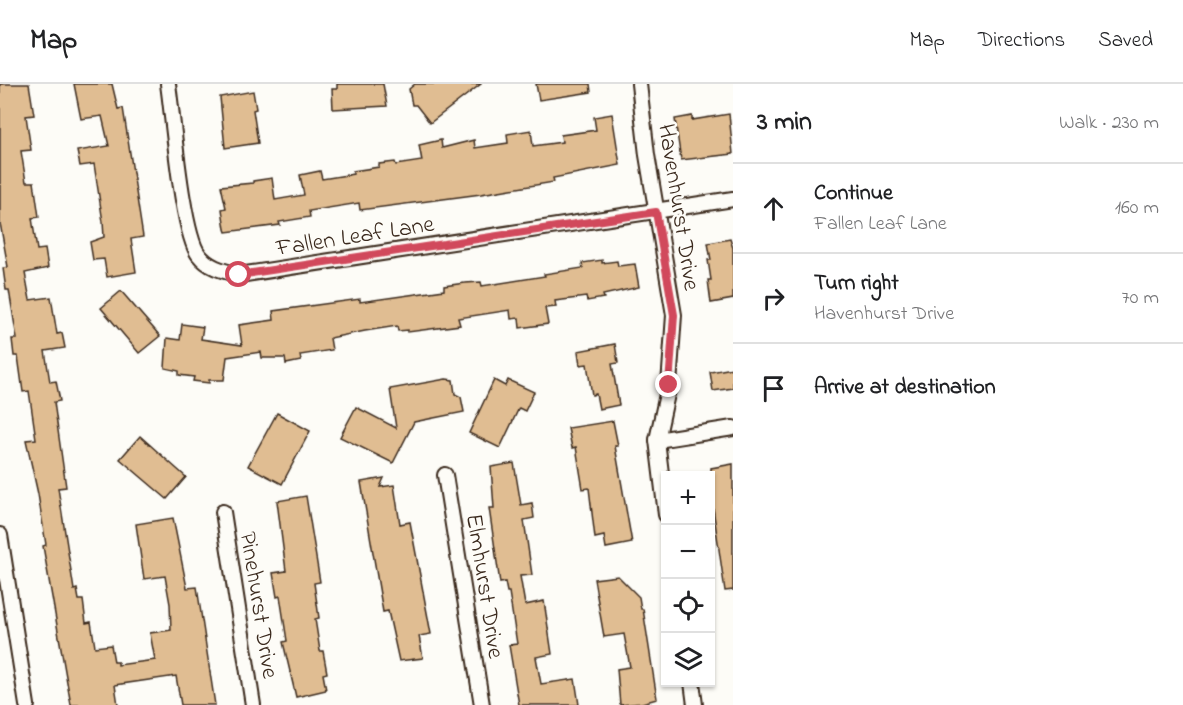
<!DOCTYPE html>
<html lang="en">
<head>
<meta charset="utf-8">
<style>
  body { margin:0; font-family:"Indie Flower",sans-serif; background:#f2f2f2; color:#202124 }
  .controls { position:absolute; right:18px; bottom:18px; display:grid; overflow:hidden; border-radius:0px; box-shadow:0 2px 4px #0004 }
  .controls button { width:54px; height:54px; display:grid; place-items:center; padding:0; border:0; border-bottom:2px solid #e0e0e0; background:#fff; color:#202124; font:30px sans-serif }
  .stop { position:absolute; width:18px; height:18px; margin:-14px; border:4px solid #d1495b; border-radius:50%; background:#fff }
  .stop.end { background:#d1495b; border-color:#fff; box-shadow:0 2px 6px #0008 }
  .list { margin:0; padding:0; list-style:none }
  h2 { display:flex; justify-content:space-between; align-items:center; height:78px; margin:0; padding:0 24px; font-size:26px }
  h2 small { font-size:20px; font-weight:400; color:#757577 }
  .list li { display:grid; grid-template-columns:39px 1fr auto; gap:18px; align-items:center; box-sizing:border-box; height:90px; padding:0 24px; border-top:2px solid #e0e0e0 }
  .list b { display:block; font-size:22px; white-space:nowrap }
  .list p { margin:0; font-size:20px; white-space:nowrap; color:#757577 }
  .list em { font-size:20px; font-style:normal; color:#757577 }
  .icon { flex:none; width:33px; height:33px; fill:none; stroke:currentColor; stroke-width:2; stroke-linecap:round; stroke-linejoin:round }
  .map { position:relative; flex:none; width:733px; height:621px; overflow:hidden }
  header { display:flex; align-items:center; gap:36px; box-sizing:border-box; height:84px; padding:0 30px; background:#fff; border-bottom:2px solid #e0e0e0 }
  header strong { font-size:28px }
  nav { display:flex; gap:33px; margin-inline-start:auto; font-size:21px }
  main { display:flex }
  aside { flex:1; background:#fff }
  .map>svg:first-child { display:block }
  .building { fill:#e0bd92; stroke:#3b2a1e; stroke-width:1.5 }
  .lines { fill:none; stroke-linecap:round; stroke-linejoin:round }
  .minor-casing { stroke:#3b2a1e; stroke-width:18 }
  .minor { stroke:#fdfcf7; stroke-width:14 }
  .route { stroke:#d1495b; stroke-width:8 }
  .labels { text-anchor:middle; stroke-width:5; stroke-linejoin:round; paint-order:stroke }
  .street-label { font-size:24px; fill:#3b2a1e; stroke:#fdfcf7 }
</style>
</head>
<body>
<header>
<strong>Map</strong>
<nav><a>Map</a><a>Directions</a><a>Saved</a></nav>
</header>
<main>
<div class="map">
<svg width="733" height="621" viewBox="0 0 733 621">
  <rect width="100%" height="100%" fill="#fdfcf7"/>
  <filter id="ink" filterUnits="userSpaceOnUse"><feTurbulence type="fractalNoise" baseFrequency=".0167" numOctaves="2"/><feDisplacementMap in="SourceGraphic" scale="12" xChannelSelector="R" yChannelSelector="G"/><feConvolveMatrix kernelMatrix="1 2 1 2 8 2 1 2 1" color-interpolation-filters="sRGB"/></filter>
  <g filter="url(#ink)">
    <g class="building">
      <path d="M0,0H29L34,31L26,32L31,66L21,67L26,98H34L39,133L32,134L37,166L45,165L48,184L25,189L30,216L51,213L57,250L62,249L65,264L45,267L50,298L56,297L60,317L54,318L66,403L58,404L74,506L77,505L79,516H83L86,539L91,538L95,563L111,561L114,578H118V581L155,576L150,549L171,546L170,520L165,492L144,495L136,440L173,434L187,504L197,503L215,621H181L176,592L115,601L118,621H71L43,462L46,461L38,410L26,356L36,355L29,307L23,308L18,272H14L12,255H17L9,206H6L3,184L8,183L0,139Z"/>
      <path d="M74,0H112L118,25L123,24L143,153L131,155L136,188L107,193L104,175L93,176L90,158L104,153L103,138L94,80L80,82L77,67L109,62L102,32L81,35Z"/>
      <path d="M337,0H383L387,22L333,25L332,5H337Z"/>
      <path d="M415,0H481L430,39L416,21H412L409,5Z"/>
      <path d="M536,0H590L591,8L539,16Z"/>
      <path d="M253,7L256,25L253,26L258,59L225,64L220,13Z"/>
      <path d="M612,30L620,81L553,94L554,98L481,110L360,126L359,119L309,127L310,133L279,138L280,141L226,148L225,145L222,125L226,124L221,102L253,99V97L272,94L275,116L304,111L300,91L320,87L322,95L353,90V87L379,83V80L395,78L396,81L422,77L419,61L441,56L442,64L474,56L475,64L508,59L507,50L531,46L533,62L562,58L561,51L596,46L594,33Z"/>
      <path d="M729,30L733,70L681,76L675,35L692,32V36Z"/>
      <path d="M730,155L733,164V215L711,219L708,196H711L708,176H711L708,159Z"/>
      <path d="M602,176V179L617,177L618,182L635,180L639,203L603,211L604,214L587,217L586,213L555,217L556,223L545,224L548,240L520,244L519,234L511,235L510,226L458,234L460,241L408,248V246L398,247L397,242L365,247L330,254L332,266L300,271L301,277L286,280L285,274H262L261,268L227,273L224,296H209V299L193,297L194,293L179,291V287L165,284L167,254L180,256L182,240L203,243L201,255L242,261L239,241L274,236L273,227L360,215V218L444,206V202L465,199L481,198L482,202L545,192L544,190L583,184L582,179Z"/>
      <path d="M121,207L160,252L139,269L101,224Z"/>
      <path d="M615,260L618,279L612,280L619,321L599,325L596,310L592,311L587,280L580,281L578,267Z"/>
      <path d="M733,284V304L713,307L710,288Z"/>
      <path d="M446,295L453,296L455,310L461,313L464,328L414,338L393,379L340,353L356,323L396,344L390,305Z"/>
      <path d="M494,296L505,302L508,296L534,308L525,327L519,324L500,364L469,349Z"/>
      <path d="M277,329L310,347L282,400L248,382Z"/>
      <path d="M613,337L618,362H615L632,459L606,464L604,452L595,454L589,404L583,405L576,363L572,364L568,344Z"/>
      <path d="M140,352L186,393L167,415L120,375Z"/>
      <path d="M514,379L521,421L532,419L534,434L524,436L532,491L520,492L525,521L544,517L552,570L536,573L541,600L575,595L579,621H519L509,561L517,560L509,508H507L505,498L500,499L489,424H494L491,383Z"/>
      <path d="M733,380V506L725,507L711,410V384Z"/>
      <path d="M384,394L380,403L394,401L400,440L410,438L431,550L419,552L423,574L399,577L388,527L383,528L361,398Z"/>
      <path d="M306,412L320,498L314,499L319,534L315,535L320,567H323L327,589L323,590L326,606L296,613L283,558L287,557L280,512L277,513L273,489L286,487L277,417Z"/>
      <path d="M618,492L639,513L641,525H643L657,615L642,619L620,621L617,585L630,583L624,550L604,553L594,495Z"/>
    </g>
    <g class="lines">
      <g class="minor-casing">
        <g id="minor">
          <path d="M168,0C173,33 182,150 199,171C209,184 224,187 239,191L733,115"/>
          <path d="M639,0L647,71L674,231L669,301L657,356L666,431"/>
          <path d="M657,356L733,344"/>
          <path d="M445,391L482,621"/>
          <path d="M223,428L253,621"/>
          <path d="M0,451L27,621"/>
          <path d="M692,598L695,621"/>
        </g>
      </g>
      <use href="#minor" class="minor"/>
    </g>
  </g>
  <g class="lines" filter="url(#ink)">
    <path class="route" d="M239,191L656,128L674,231L669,301"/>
  </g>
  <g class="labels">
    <g class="street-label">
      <text transform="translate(680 123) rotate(81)" y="8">Havenhurst Drive</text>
      <text transform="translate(355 151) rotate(-9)" y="8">Fallen Leaf Lane</text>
      <text transform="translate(486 502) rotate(81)" y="8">Elmhurst Drive</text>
      <text transform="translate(260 521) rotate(81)" y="8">Pinehurst Drive</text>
    </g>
  </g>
</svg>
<div class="controls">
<button>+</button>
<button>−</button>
<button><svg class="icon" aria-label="locate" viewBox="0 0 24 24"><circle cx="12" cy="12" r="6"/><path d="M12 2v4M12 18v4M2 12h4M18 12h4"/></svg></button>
<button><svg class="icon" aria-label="layers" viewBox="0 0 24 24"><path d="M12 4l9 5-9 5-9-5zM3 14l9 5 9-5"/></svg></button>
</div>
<div class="stop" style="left:239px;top:191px"></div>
<div class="stop end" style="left:669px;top:301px"></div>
</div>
<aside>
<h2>3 min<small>Walk · 230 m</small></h2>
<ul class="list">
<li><svg class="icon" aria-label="ahead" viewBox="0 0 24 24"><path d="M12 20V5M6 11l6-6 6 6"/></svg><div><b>Continue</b><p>Fallen Leaf Lane</p></div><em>160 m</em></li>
<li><svg class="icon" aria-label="right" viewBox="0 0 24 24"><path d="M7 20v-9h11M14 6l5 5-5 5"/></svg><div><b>Turn right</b><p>Havenhurst Drive</p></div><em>70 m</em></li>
<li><svg class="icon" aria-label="arrive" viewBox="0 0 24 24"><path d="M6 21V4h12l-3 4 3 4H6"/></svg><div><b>Arrive at destination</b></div></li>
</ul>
</aside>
</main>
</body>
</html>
